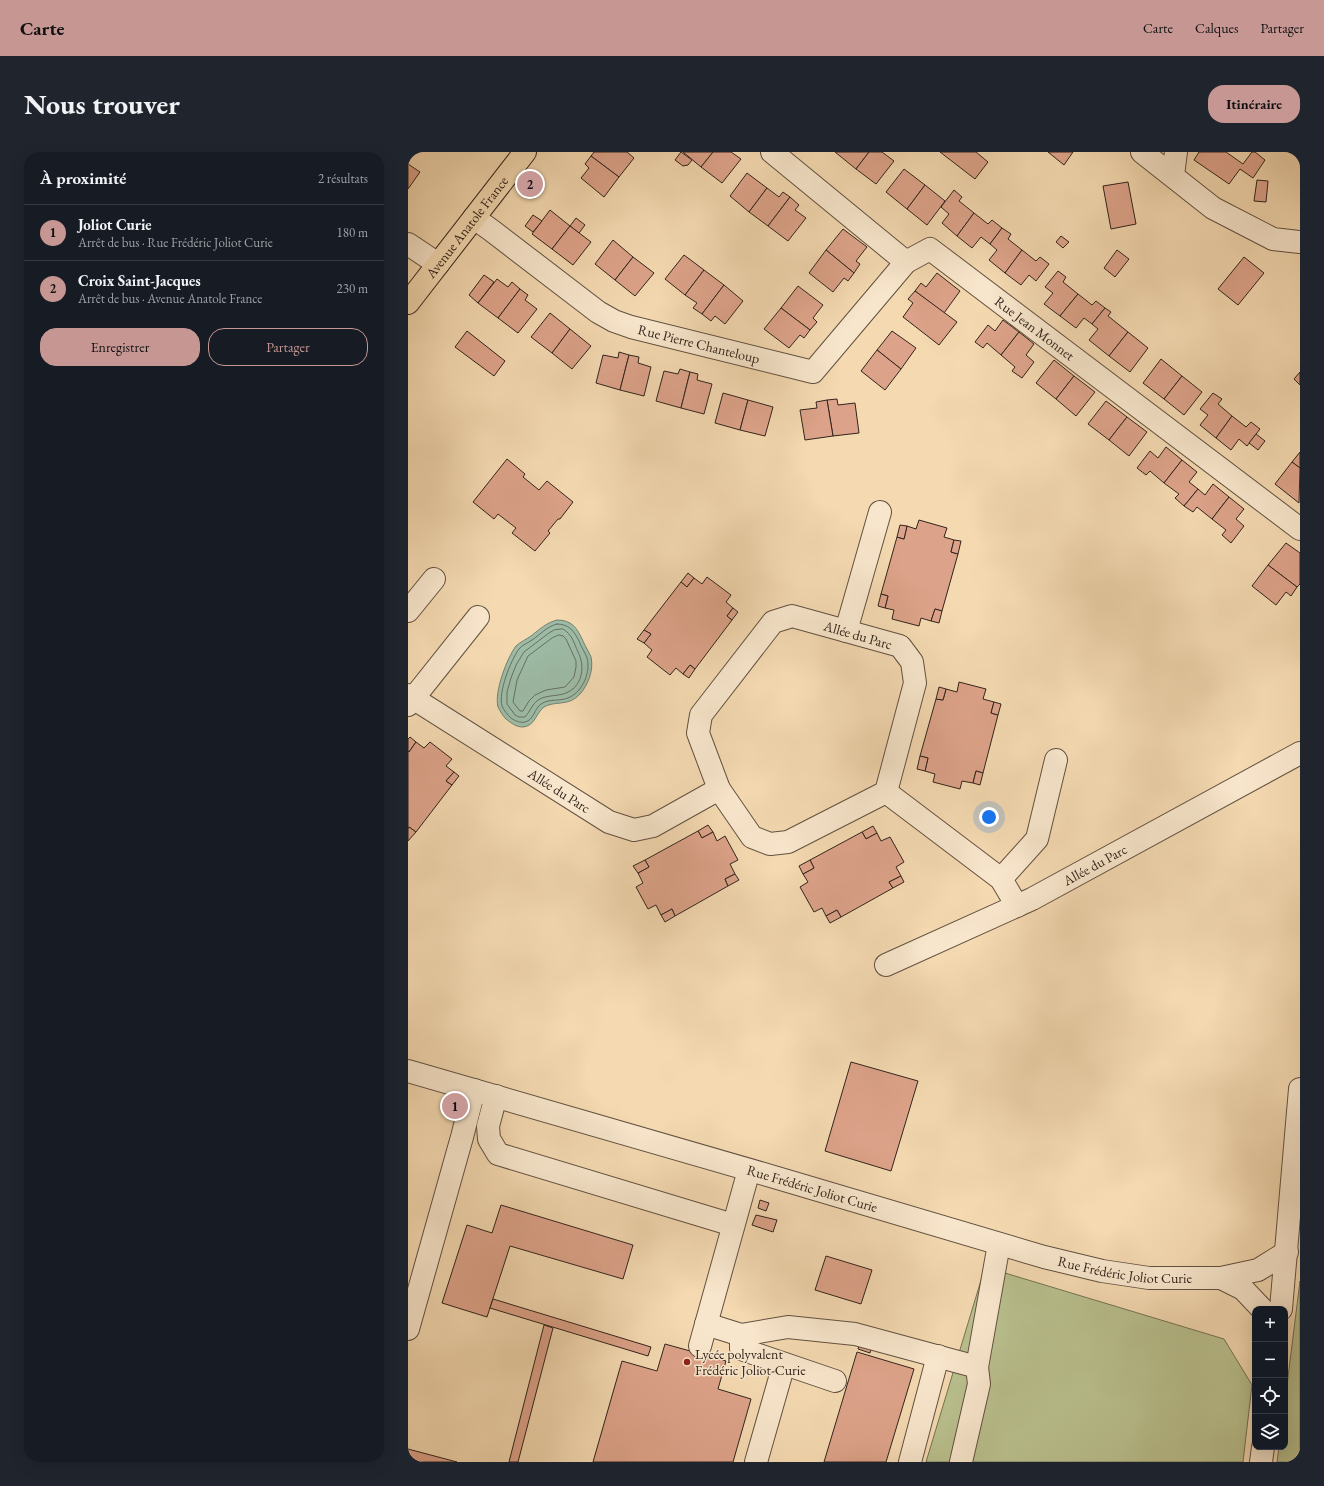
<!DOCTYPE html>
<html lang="fr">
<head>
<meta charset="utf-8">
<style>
  body { margin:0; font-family:"EB Garamond",serif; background:#20242c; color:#f1f3f6 }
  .controls { position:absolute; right:12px; bottom:12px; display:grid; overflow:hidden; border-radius:8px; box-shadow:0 4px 16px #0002 }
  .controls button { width:36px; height:36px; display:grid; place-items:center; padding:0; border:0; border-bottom:1px solid #363941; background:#171b24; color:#f1f3f6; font:20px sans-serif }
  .you { position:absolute; left:581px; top:665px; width:14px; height:14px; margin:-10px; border:3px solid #fff; border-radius:50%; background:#1a73e8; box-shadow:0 0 0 6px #1a73e833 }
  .badge { display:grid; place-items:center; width:26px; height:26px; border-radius:50%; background:#c59692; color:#111; font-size:13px; font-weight:700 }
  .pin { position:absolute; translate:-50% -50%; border:2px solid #fff; box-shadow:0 1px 4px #0006 }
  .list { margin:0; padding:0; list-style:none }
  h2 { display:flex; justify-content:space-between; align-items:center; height:52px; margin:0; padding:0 16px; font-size:17px }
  h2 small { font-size:13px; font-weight:400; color:#9ea1a6 }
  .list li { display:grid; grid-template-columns:26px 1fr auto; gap:12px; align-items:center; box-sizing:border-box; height:56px; padding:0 16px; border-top:1px solid #363941 }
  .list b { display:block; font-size:15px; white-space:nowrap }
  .list p { margin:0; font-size:13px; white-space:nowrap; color:#9ea1a6 }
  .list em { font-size:13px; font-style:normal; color:#9ea1a6 }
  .actions { display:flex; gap:8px; padding:12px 16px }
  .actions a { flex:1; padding:9px 0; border:1px solid #c59692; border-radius:16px; text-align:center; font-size:14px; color:#c59692 }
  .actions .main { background:#c59692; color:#111 }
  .icon { flex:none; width:22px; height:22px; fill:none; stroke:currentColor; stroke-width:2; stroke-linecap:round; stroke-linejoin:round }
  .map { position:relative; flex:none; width:892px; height:1310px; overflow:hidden; border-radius:16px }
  header { display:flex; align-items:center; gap:24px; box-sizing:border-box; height:56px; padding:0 20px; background:#c59692; color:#111 }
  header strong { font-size:19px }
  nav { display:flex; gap:22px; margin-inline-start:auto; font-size:14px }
  .intro { display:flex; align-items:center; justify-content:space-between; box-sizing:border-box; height:96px; padding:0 24px }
  h1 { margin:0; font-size:28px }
  .button { padding:10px 18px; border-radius:16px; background:#c59692; color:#111; font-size:14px; font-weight:700 }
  main { display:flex; gap:24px; padding:0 24px }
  aside { flex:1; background:#171b24; border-radius:16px; box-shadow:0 4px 16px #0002 }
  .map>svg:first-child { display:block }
  .green { fill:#b9c08e; stroke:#757254 }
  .water { fill:#9dbba6; stroke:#727f6e }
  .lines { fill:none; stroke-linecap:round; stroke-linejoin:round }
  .shore { stroke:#677060; stroke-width:1 }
  .building { fill:#dda38a; stroke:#31241b }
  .minor-casing { stroke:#625140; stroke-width:24 }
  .major-casing { stroke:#31241b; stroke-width:24 }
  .minor { stroke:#f8e6cc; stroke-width:22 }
  .major { stroke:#f4d9b1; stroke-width:22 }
  .poi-dot { fill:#8f2418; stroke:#f8e6cc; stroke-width:1.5 }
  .labels { text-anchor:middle; stroke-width:3; stroke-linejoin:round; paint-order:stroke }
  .street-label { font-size:14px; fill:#31241b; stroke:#f8e6cc }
  .poi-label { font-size:14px; fill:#31241b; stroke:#f8e6cc; text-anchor:start }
</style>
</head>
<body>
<header>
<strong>Carte</strong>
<nav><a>Carte</a><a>Calques</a><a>Partager</a></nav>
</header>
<div class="intro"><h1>Nous trouver</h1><a class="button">Itinéraire</a></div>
<main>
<aside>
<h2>À proximité<small>2 résultats</small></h2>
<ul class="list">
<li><span class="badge">1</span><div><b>Joliot Curie</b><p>Arrêt de bus · Rue Frédéric Joliot Curie</p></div><em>180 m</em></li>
<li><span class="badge">2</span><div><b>Croix Saint-Jacques</b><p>Arrêt de bus · Avenue Anatole France</p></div><em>230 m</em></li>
</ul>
<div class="actions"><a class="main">Enregistrer</a><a>Partager</a></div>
</aside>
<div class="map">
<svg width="892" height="1310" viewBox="0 0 892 1310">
  <rect width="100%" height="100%" fill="#f4d9b1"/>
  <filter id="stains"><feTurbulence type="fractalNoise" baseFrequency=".005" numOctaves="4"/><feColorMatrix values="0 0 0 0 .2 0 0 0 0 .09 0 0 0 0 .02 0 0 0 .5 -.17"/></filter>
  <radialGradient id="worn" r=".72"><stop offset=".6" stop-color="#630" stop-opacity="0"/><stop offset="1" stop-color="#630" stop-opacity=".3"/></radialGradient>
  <g class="green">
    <path d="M577,1115L816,1187L844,1233L835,1310H518Z"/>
    <path d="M892,1129V1310H869L871,1295H877V1249Z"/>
  </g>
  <path class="water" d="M149,468C164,468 169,476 175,489C177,494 181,500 183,505C186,518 180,533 172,542C160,555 149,548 136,555C128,561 127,574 115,575C108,575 103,571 98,567C95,564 92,559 90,555C86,540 99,506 108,494C112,490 119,487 123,484C132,477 138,471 149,468Z"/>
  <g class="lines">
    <g class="shore">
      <path d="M149,472C161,472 166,479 171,489C173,495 177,500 179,506C183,519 175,539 162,545C153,550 142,546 133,552C126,557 126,568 117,570C112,571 107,569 103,566C100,563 96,559 94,554C90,540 103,508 111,497C114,493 120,491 124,488C133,482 138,475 149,472Z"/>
      <path d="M155,477C164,482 166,491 170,500C177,513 175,533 160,540C151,545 140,542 130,548C124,552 122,560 117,565H111L107,563L99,552V540L103,526L108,513L116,500L141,481L146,478Z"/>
      <path d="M151,483L155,484L158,487L168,509V515L166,525L157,535L138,538L127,543L121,549L115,559H112L105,550L109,528L120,504L144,486Z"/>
    </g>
  </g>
  <g class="building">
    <path d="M186,0H219L226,6L211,25L183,4Z"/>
    <path d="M273,0L284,8L280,13L275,14L267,8Z"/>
    <path d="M275,0H305L293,15Z"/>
    <path d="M305,0H323L333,7L314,31L293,15Z"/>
    <path d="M427,0H461L448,17Z"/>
    <path d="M461,0H474L486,9L468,32L448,17Z"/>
    <path d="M532,0H568L580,10L567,27Z"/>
    <path d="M640,0H665L656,13Z"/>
    <path d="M791,0H818L835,12L844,0H847L857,8L845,26L832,17L821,32L786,8Z"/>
    <path d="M183,4L211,25L196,45L173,26L181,16L177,12Z"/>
    <path d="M0,12L12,20L0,37Z"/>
    <path d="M496,17L517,33L499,57L478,40Z"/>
    <path d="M339,21L359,36L341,60L322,44Z"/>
    <path d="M849,28L860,29L858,50L846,49Z"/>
    <path d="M720,30L728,72L703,77L695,34Z"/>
    <path d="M517,33L537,49L519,73L499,57Z"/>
    <path d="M359,36L371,45L375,40L382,45L360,74L341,60Z"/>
    <path d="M546,38L554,45L551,49L566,61L549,84L534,71L541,62L533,55Z"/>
    <path d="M382,45L391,53L387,58L398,66L380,89L360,74Z"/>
    <path d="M142,58L162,74L144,97L124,82Z"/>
    <path d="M566,61L580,72L584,68L594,76L582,92L573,85L564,96L549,84Z"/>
    <path d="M125,63L134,69L125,80L117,74Z"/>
    <path d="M168,66L177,73L171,81L162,74Z"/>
    <path d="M162,74L183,90L165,113L144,97Z"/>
    <path d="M594,76L603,82L600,87L614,98L597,121L581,108L589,98L582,92Z"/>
    <path d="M435,77L459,95L448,109L452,112L446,121L418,98Z"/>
    <path d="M653,84L661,90L655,96L648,90Z"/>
    <path d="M205,88L225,105L207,128L187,112Z"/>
    <path d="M418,98L446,121L440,129L436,126L425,140L401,121Z"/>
    <path d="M614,98L628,109L632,105L641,112L628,129L621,123L613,133L597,121Z"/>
    <path d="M709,98L721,107L707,125L696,116Z"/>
    <path d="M276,103L296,118L277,143L257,127Z"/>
    <path d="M225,105L246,121L227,144L207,128Z"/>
    <path d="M836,105L856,121L830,153L810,137Z"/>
    <path d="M296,118L316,133L294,162L285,156L289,151L277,143Z"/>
    <path d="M650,119L658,125L655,130L670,142L652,164L636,152L645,141L637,135Z"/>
    <path d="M529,121L552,139L536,161L507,139L513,131L518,135Z"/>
    <path d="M76,123L86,130L70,151L61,143Z"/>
    <path d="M89,127L100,135L104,130L112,137L90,166L70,151Z"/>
    <path d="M316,133L335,149L317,172L307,164L303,169L294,162Z"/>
    <path d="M390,134L415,153L405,166L409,170L402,178L373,156Z"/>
    <path d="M112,137L120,143L117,148L129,157L110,181L90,166Z"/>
    <path d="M507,139L549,170L531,193L495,165L505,151L500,147Z"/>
    <path d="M670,142L684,153L688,149L697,156L684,172L676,166L668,176L652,164Z"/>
    <path d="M373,156L402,178L396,186L392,183L381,196L356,177Z"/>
    <path d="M697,156L703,160L700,164L720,180L701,204L681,188L690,177L684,172Z"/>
    <path d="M142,161L162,177L144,201L123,185Z"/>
    <path d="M595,168L611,180L593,203L579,191L575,196L567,190L580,173L587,179Z"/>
    <path d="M162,177L183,194L164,217L144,201Z"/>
    <path d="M59,179L97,209L86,224L47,195Z"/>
    <path d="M484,179L508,196L493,217L469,198Z"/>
    <path d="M611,180L626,192L618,203L626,210L614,226L604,219L607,215L593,203Z"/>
    <path d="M720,180L740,196L722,220L701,204Z"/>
    <path d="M469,198L493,217L477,238L453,219Z"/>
    <path d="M211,200L221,203L212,238L188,231L195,203L210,206Z"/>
    <path d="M221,203L231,205L230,211L243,215L236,244L212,238Z"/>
    <path d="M753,207L774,224L756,247L735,231Z"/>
    <path d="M646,208L666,224L648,247L628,231Z"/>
    <path d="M272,217L282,220L273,256L248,249L256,219L270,222Z"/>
    <path d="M282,220L290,222L289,228L304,232L296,262L273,256Z"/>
    <path d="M892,220V233L886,227Z"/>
    <path d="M666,224L687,240L668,264L648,247Z"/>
    <path d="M774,224L794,240L776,263L756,247Z"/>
    <path d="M315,241L340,248L332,278L307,271Z"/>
    <path d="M805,241L814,247L810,252L824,264L808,286L792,273L800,263L792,257Z"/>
    <path d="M429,247L430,253L447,251L451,281L425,284L419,248Z"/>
    <path d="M340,248L365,255L357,284L332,278Z"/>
    <path d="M419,248L425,284L397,288L392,258L409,256L408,250Z"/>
    <path d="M698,249L719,265L701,288L680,272Z"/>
    <path d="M824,264L838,275L843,270L852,277L839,294L831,287L823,298L808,286Z"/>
    <path d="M719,265L739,280L721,304L701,288Z"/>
    <path d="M848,282L857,289L850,298L841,291Z"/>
    <path d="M758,295L774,308L756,331L742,319L738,323L729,316L742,299L750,306Z"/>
    <path d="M892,300V316L884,310Z"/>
    <path d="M99,307L117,322L115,325L131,338L139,329L165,350L152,367H150L140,379L142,381L127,399L104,381L108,376L90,362L86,367L65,350Z"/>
    <path d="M774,308L789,320L781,330L790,337L776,354L767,346L771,342L756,331Z"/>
    <path d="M884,310L892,316L891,351L867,332Z"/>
    <path d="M805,332L821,345L804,367L789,355L785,360L776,354L790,337L797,343Z"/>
    <path d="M821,345L836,357L828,367L836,374L823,391L814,383L818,378L804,367Z"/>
    <path d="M511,368L539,376L536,385L546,388L543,400L550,402L534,459L527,457L523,469L513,466L511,474L484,467L486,458L477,456L480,444L473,442L489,385L496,387L499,374L508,377Z"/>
    <path d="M492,373L499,374L496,387L489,385Z"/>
    <path d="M546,388L553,389L550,402L543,400Z"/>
    <path d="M878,391L892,401V432L889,435L860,413Z"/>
    <path d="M860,413L889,435L883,444L878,440L868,453L844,434Z"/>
    <path d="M280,421L286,426L279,435L273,430Z"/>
    <path d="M299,425L323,443L318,450L325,456L319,464L324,468L287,517L282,513L275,522L268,516L262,523L239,505L244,498L236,491L243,482L236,478L273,430L279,435L286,426L294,432Z"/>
    <path d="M473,442L480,444L477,456L470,454Z"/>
    <path d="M325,456L330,460L324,468L319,464Z"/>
    <path d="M527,457L534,459L531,471L523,469Z"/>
    <path d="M236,478L243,482L236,491L229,487Z"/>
    <path d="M282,513L287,517L281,526L275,522Z"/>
    <path d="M551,530L578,537L575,547L586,550L583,561L590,563L575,621L568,619L565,631L554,629L552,637L525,630L527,622L517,619L520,606L512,604L528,547L535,548L538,537L549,540Z"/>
    <path d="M531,535L538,537L535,548L528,547Z"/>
    <path d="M586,550L593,552L590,563L583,561Z"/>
    <path d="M2,585L8,590L1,600L0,599V587Z"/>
    <path d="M8,590L16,596L22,590L44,607L38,614L46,620L38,629L44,633L8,680L1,675L0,677V599L1,600Z"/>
    <path d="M512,604L520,606L517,619L509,617Z"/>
    <path d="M568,619L575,621L572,633L565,631Z"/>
    <path d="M46,620L51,624L44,633L38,629Z"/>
    <path d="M300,673L305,680L294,686L290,679Z"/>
    <path d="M465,674L469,681L458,687L454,680Z"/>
    <path d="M1,675L8,680L0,689V677Z"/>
    <path d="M290,679L294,686L305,680L309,689L317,684L330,708L322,712L327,722L317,727L320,734L267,764L264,757L253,763L248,753L240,757L228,735L235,731L230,721L241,715L237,708Z"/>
    <path d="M454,680L458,687L469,681L473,689L482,685L496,710L488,715L493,724L481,730L485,736L433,765L429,758L418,764L414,756L406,760L392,735L400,730L395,722L406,716L402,708Z"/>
    <path d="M237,708L241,715L230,721L225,714Z"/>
    <path d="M402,708L406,716L395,722L391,714Z"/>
    <path d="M327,722L331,728L320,734L317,727Z"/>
    <path d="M493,724L496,730L485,736L481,730Z"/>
    <path d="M264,757L267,764L257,770L253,763Z"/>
    <path d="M429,758L433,765L422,771L418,764Z"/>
    <path d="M443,910L510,929L483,1019L417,999Z"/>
    <path d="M352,1048L361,1051L358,1059L350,1056Z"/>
    <path d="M93,1053L225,1093L215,1127L102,1094L79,1165L34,1151L59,1073L84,1081Z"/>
    <path d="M348,1063L369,1068L365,1080L344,1073Z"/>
    <path d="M418,1104L464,1118L453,1152L407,1138Z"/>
    <path d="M85,1147L243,1195L240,1204L82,1156Z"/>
    <path d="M136,1173L145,1176L110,1310H101Z"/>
    <path d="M453,1188L464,1193L462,1201L450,1197Z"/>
    <path d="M257,1192L318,1209L310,1237L343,1247L325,1310H185L214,1209L249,1219Z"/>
    <path d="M449,1200L506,1217L478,1310H416Z"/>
    <path d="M0,1297L49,1310H0Z"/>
  </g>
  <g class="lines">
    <g class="minor-casing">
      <g id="minor">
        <path id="s1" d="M364,0L498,110L522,97L892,377"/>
        <path d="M734,0L805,56L865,87L892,90"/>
        <path d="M765,23L768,0"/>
        <path id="s2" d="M66,66L83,78L190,160L206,169L223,175L405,220L498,110"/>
        <path d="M0,92L30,112"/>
        <path d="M0,459L26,427"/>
        <path d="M384,464L492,494L504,510L507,531L478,640L380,690L362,692L344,685L311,637L290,581L293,563L365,470Z"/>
        <path d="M438,479L472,360"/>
        <path id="s3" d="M0,543L201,670L226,678L245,674L311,637"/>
        <path d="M0,553L70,465"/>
        <path d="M478,640L593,727L609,754"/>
        <path d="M593,727L629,687L648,608"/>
        <path id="s4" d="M478,813L624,747L892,601"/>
        <path id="s5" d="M0,919L366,1025L636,1105L694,1119L741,1126H813L850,1118L879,1100"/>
        <path d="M88,944L80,974L81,987L90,1002L325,1073"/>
        <path d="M813,1126L835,1137L854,1157"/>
        <path d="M873,1157L892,937"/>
        <path d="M298,1172L333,1183L380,1175L447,1182L569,1215L571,1232L553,1310"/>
        <path d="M0,1177L54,985L66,938"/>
        <path d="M333,1183V1197L427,1229"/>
        <path d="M292,1194L341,1018"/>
        <path d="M569,1215L591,1092"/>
        <path d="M348,1310L376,1212"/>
        <path d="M502,1310L530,1204"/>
        <path d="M853,1310L855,1295"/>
      </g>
    </g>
    <g class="major-casing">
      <g id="major">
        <path id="s6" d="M0,151L117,0"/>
      </g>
    </g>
    <use href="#minor" class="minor"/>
    <use href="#major" class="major"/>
  </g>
  <circle class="poi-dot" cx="279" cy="1210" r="4"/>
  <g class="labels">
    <g class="street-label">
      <text dy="5" stroke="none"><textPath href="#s6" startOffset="96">Avenue Anatole France</textPath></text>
      <text dy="5" stroke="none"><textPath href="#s1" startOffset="332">Rue Jean Monnet</textPath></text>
      <text dy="5" stroke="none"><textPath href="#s2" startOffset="262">Rue Pierre Chanteloup</textPath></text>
      <text transform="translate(450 483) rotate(16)" y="5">Allée du Parc</text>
      <text dy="5" stroke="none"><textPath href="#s3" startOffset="179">Allée du Parc</textPath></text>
      <text dy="5" stroke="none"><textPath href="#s4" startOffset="232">Allée du Parc</textPath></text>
      <text dy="5" stroke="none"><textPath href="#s5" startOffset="421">Rue Frédéric Joliot Curie</textPath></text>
      <text dy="5" stroke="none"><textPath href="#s5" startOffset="745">Rue Frédéric Joliot Curie</textPath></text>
    </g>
    <g class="poi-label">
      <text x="287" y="1207">Lycée polyvalent<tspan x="287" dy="16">Frédéric Joliot-Curie</tspan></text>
    </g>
  </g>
  <rect width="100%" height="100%" filter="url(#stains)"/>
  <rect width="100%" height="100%" fill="url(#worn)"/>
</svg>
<div class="controls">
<button>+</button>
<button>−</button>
<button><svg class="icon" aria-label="locate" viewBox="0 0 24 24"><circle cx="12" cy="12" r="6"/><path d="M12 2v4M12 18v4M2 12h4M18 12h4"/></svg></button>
<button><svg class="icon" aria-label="layers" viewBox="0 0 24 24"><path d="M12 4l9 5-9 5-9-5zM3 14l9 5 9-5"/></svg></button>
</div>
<div class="you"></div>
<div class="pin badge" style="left:47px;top:954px">1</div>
<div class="pin badge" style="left:122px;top:32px">2</div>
</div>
</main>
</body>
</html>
